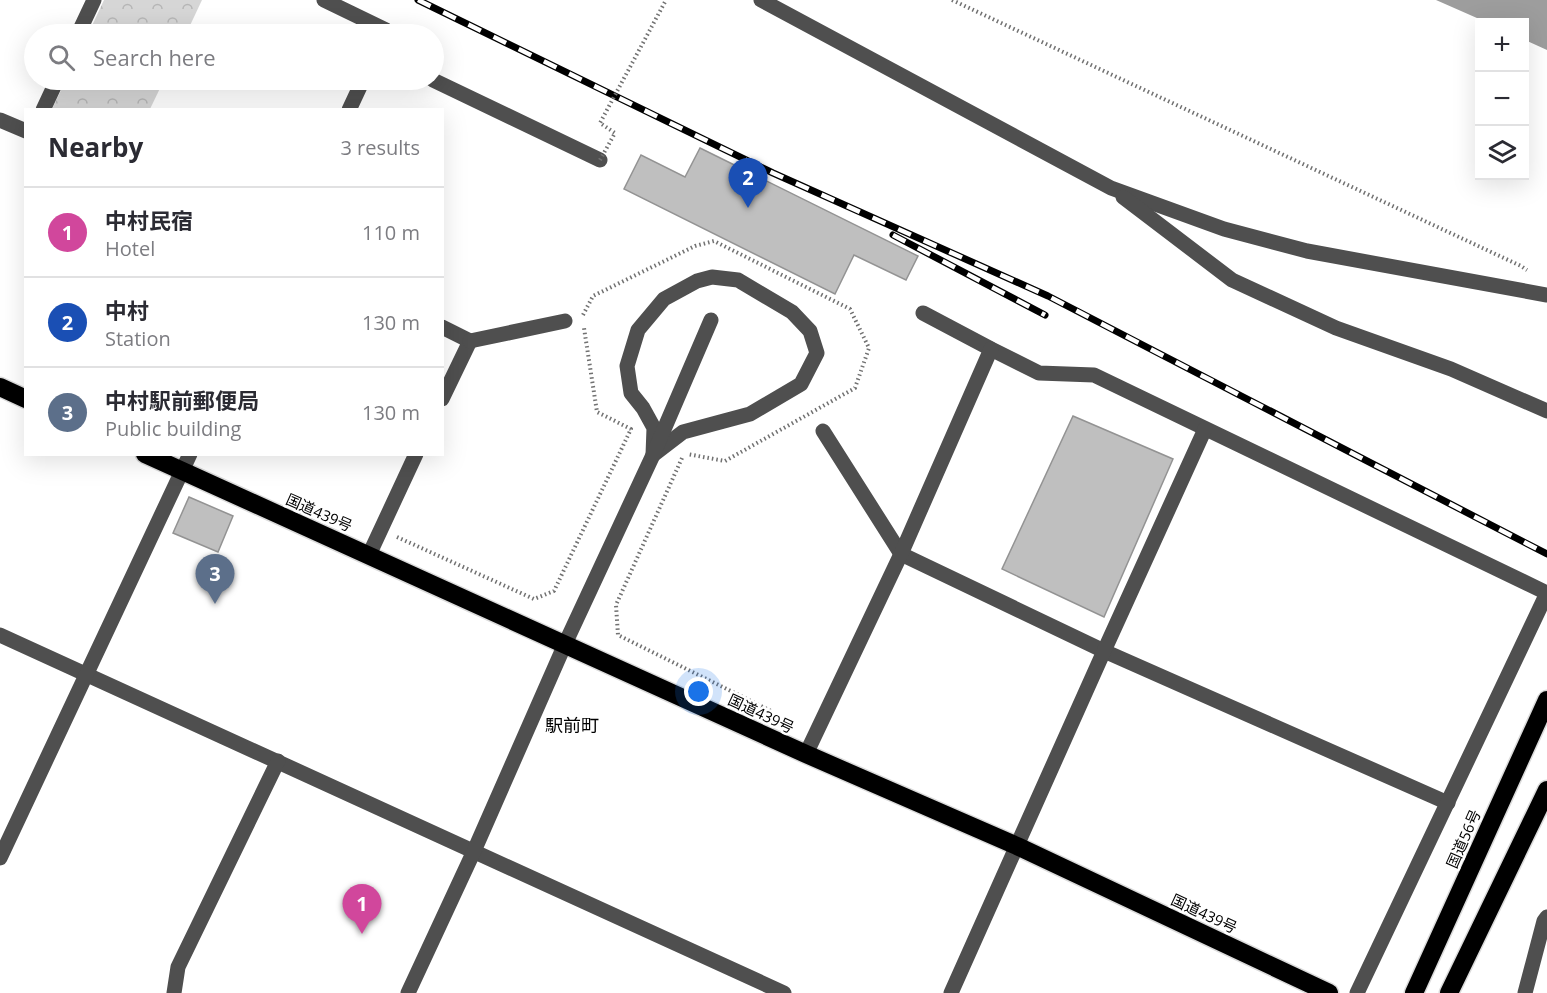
<!DOCTYPE html>
<html lang="en">
<head>
<meta charset="utf-8">
<style>
  body { margin:0; font-family:"Open Sans","Noto Sans JP",sans-serif; background:#f2f2f3; color:#2b2b33 }
  .controls { position:absolute; right:18px; top:18px; display:grid; overflow:hidden; border-radius:0px; box-shadow:0 6px 24px #0002 }
  .controls button { width:54px; height:54px; display:grid; place-items:center; padding:0; border:0; border-bottom:2px solid #e1e1e2; background:#fff; color:#2b2b33; font:30px sans-serif }
  .you { position:absolute; left:699px; top:692px; width:21px; height:21px; margin:-15px; border:4px solid #fff; border-radius:50%; background:#1a73e8; box-shadow:0 0 0 9px #1a73e833 }
  .badge { display:grid; place-items:center; width:39px; height:39px; border-radius:50%; background:#ea580c; color:#fff; font-size:20px; font-weight:700 }
  .pin { position:absolute; translate:-50% -50px; filter:drop-shadow(0 2px 3px #0008) }
  .pin::after { content:''; position:absolute; top:32px; width:21px; height:18px; background:inherit; clip-path:polygon(0 0,100% 0,50% 100%) }
  .list { margin:0; padding:0; list-style:none }
  h2 { display:flex; justify-content:space-between; align-items:center; height:78px; margin:0; padding:0 24px; font-size:26px }
  h2 small { font-size:20px; font-weight:400; color:#7c7c81 }
  .list li { display:grid; grid-template-columns:39px 1fr auto; gap:18px; align-items:center; box-sizing:border-box; height:90px; padding:0 24px; border-top:2px solid #e1e1e2 }
  .list b { display:block; font-size:22px; white-space:nowrap }
  .list p { margin:0; font-size:20px; white-space:nowrap; color:#7c7c81 }
  .list em { font-size:20px; font-style:normal; color:#7c7c81 }
  .icon { flex:none; width:33px; height:33px; fill:none; stroke:currentColor; stroke-width:2; stroke-linecap:round; stroke-linejoin:round }
  .map { position:relative; flex:none; width:1547px; height:993px; overflow:hidden }
  .search { position:absolute; background:#fff; box-shadow:0 6px 24px #0002; left:24px; top:24px; width:420px; height:66px; display:flex; align-items:center; gap:15px; box-sizing:border-box; padding:0 21px; border-radius:33px; color:#7c7c81; font-size:22px }
  .panel { position:absolute; background:#fff; box-shadow:0 6px 24px #0002; left:24px; top:108px; width:420px; height:348px; border-radius:0px }
  .map>svg:first-child { display:block }
  .park { fill:url(#park-crowns) }
  .water { fill:#9d9d9d }
  .building { fill:#bfbfbf; stroke:#939393; stroke-width:1.5 }
  .lines { fill:none; stroke-linecap:round; stroke-linejoin:round }
  .highway-casing { stroke:#dbdbdb; stroke-width:21 }
  .path { stroke:#717171; stroke-width:4; stroke-dasharray:1.5 3; stroke-linecap:butt }
  .minor { stroke:#4f4f4f; stroke-width:15 }
  .highway { stroke:#000; stroke-width:18 }
  .rail-casing { stroke:#000; stroke-width:7 }
  .rail { stroke:#fff; stroke-width:4.5; stroke-dasharray:14; stroke-linecap:butt }
  .path-bridge { stroke:#717171; stroke-width:4; stroke-dasharray:1.5 3; stroke-linecap:butt }
  .labels { text-anchor:middle; stroke-width:5; stroke-linejoin:round; paint-order:stroke }
  .street-label { font-size:15px; fill:#000; stroke:#fff }
  .quarter-label { font-size:18px; fill:#000; stroke:#fff }
</style>
</head>
<body>
<div class="map">
<svg width="1547" height="993" viewBox="0 0 1547 993">
  <defs>
    <pattern id="park-crowns" width="20" height="18" patternUnits="userSpaceOnUse" patternTransform="scale(1.5)"><rect width="20" height="18" fill="#d6d6d6"/><path d="M2 6a3 3 0 1 1 6 0M12 15a3 3 0 1 1 6 0" fill="none" stroke="#b6b6b6"/></pattern>
  </defs>
  <rect width="100%" height="100%" fill="#fff"/>
  <g class="park">
    <path d="M104,0H202L186,34H88Z"/>
    <path d="M66,80H164L150,109H52Z"/>
  </g>
  <path class="water" d="M1436,0H1547V50L1525,40L1524,22H1486Z"/>
  <g class="building">
    <path d="M700,148L918,256L906,280L854,255L835,294L624,189L641,155L685,177Z"/>
    <path d="M1073,416L1173,459L1104,617L1002,569Z"/>
    <path d="M189,497L233,516L218,552L173,533Z"/>
  </g>
  <g class="lines">
    <g class="highway-casing">
      <g id="highway">
        <path d="M0,387L26,399"/>
        <path d="M145,454L806,754L1017,846L1329,993"/>
        <path d="M1414,993L1547,700"/>
        <path d="M1449,993L1547,790"/>
      </g>
    </g>
    <g class="path">
      <path d="M952,0L1521,266L1527,270"/>
      <path d="M583,315L593,296L695,246L714,241L850,309L869,348L855,388L725,461L687,454"/>
      <path d="M682,458L616,605L618,635L773,712"/>
      <path d="M397,537L534,599L554,591L631,429L597,412L584,328"/>
    </g>
    <g class="minor">
      <path d="M324,0L386,30L384,34"/>
      <path d="M761,0L1111,188L1224,229L1307,251L1547,295"/>
      <path d="M78,34L94,0"/>
      <path d="M433,80L600,160"/>
      <path d="M43,110L57,80"/>
      <path d="M349,110L363,80"/>
      <path d="M0,120L26,131"/>
      <path d="M1123,197L1232,280L1336,328L1451,369L1547,411"/>
      <path d="M712,277L738,280L792,312L810,331L817,353L801,384L750,414L683,432L653,455L654,428L643,408L631,393L627,366L638,330L664,299L697,281Z"/>
      <path d="M923,313L991,349L1039,373L1094,375L1547,593"/>
      <path d="M442,327L470,341L442,399"/>
      <path d="M470,341L565,321"/>
      <path d="M823,431L901,554L1104,651L1448,803"/>
      <path d="M369,555L416,454"/>
      <path d="M0,635L784,993"/>
      <path d="M806,754L901,554L991,349"/>
      <path d="M0,858L190,454"/>
      <path d="M174,993L178,967L278,761"/>
      <path d="M408,993L474,851L565,644L653,455L711,320"/>
      <path d="M951,993L1104,651L1205,429"/>
      <path d="M1357,993L1547,593"/>
      <path d="M1525,993L1544,921L1547,917"/>
    </g>
    <use href="#highway" class="highway"/>
    <g class="rail-casing">
      <g id="rail">
        <path d="M418,0L773,173L1048,296L1547,554"/>
        <path d="M893,235L1045,315"/>
      </g>
    </g>
    <use href="#rail" class="rail"/>
    <path class="path-bridge" d="M600,160L615,133L600,123L666,0"/>
  </g>
  <g class="labels">
    <g class="street-label">
      <text transform="translate(319 513) rotate(24)" y="5">国道439号</text>
      <text transform="translate(761 714) rotate(25)" y="5">国道439号</text>
      <text transform="translate(1464 839) rotate(-66)" y="5">国道56号</text>
      <text transform="translate(1204 914) rotate(25)" y="5">国道439号</text>
    </g>
    <g class="quarter-label">
      <text x="572" y="732">駅前町</text>
    </g>
  </g>
</svg>
<div class="controls">
<button>+</button>
<button>−</button>
<button><svg class="icon" aria-label="layers" viewBox="0 0 24 24"><path d="M12 4l9 5-9 5-9-5zM3 14l9 5 9-5"/></svg></button>
</div>
<div class="you"></div>
<div class="pin badge" style="left:362px;top:934px;background:#d1479c">1</div>
<div class="pin badge" style="left:748px;top:208px;background:#1a4fb4">2</div>
<div class="pin badge" style="left:215px;top:604px;background:#5c6f8a">3</div>
<div class="search"><svg class="icon" aria-label="search" viewBox="0 0 24 24"><circle cx="10" cy="10" r="6"/><path d="M15 15l6 6"/></svg>Search here</div>
<section class="panel">
<h2>Nearby<small>3 results</small></h2>
<ul class="list">
<li><span class="badge" style="background:#d1479c">1</span><div><b>中村民宿</b><p>Hotel</p></div><em>110 m</em></li>
<li><span class="badge" style="background:#1a4fb4">2</span><div><b>中村</b><p>Station</p></div><em>130 m</em></li>
<li><span class="badge" style="background:#5c6f8a">3</span><div><b>中村駅前郵便局</b><p>Public building</p></div><em>130 m</em></li>
</ul>
</section>
</div>
</body>
</html>
